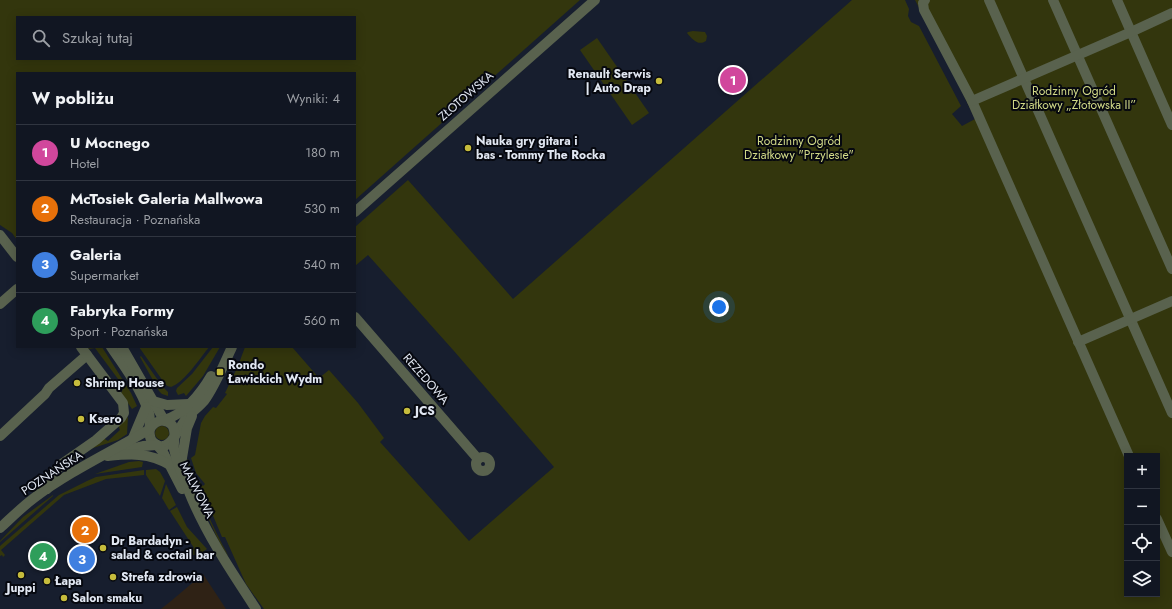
<!DOCTYPE html>
<html lang="pl">
<head>
<meta charset="utf-8">
<style>
  body { margin:0; font-family:Jost,sans-serif; background:#1a1f2a; color:#f1f3f6 }
  .controls { position:absolute; right:12px; bottom:12px; display:grid; overflow:hidden; border-radius:0px; box-shadow:0 2px 10px #0003 }
  .controls button { width:36px; height:36px; display:grid; place-items:center; padding:0; border:0; border-bottom:1px solid #303540; background:#111622; color:#f1f3f6; font:20px sans-serif }
  .you { position:absolute; left:719px; top:307px; width:14px; height:14px; margin:-10px; border:3px solid #fff; border-radius:50%; background:#1a73e8; box-shadow:0 0 0 6px #1a73e833 }
  .badge { display:grid; place-items:center; width:26px; height:26px; border-radius:50%; background:#1a73e8; color:#fff; font-size:13px; font-weight:700 }
  .pin { position:absolute; translate:-50% -50%; border:2px solid #fff; box-shadow:0 1px 4px #0006 }
  .list { margin:0; padding:0; list-style:none }
  h2 { display:flex; justify-content:space-between; align-items:center; height:52px; margin:0; padding:0 16px; font-size:17px }
  h2 small { font-size:13px; font-weight:400; color:#9c9fa5 }
  .list li { display:grid; grid-template-columns:26px 1fr auto; gap:12px; align-items:center; box-sizing:border-box; height:56px; padding:0 16px; border-top:1px solid #303540 }
  .list b { display:block; font-size:15px; white-space:nowrap }
  .list p { margin:0; font-size:13px; white-space:nowrap; color:#9c9fa5 }
  .list em { font-size:13px; font-style:normal; color:#9c9fa5 }
  .icon { flex:none; width:22px; height:22px; fill:none; stroke:currentColor; stroke-width:2; stroke-linecap:round; stroke-linejoin:round }
  .map { position:relative; flex:none; width:1172px; height:609px; overflow:hidden }
  .search { position:absolute; background:#111622; box-shadow:0 2px 10px #0003; left:16px; top:16px; width:340px; height:44px; display:flex; align-items:center; gap:10px; box-sizing:border-box; padding:0 14px; border-radius:0px; color:#9c9fa5; font-size:15px }
  .panel { position:absolute; background:#111622; box-shadow:0 2px 10px #0003; left:16px; top:72px; width:340px; height:276px; border-radius:0px }
  .map>svg:first-child { display:block }
  .industrial { fill:#2f2215 }
  .green { fill:#33360d; fill-rule:evenodd }
  .lines { fill:none; stroke-linecap:round; stroke-linejoin:round }
  .minor { stroke:#59624e; stroke-width:10 }
  .poi-dot { fill:#c6bc3c; stroke:#06080f; stroke-width:1.5 }
  .labels { text-anchor:middle; stroke-width:4; stroke-linejoin:round; paint-order:stroke }
  .poi-label { font-size:12px; font-weight:bold; fill:#e1e7f2; stroke:#06080f; text-anchor:start }
  .park-label { font-size:12px; fill:#d2da88; stroke:#06080f }
  .street-label { font-size:12px; fill:#e1e7f2; stroke:#06080f }
</style>
</head>
<body>
<div class="map">
<svg width="1172" height="609" viewBox="0 0 1172 609">
  <rect width="100%" height="100%" fill="#171e2e"/>
  <path class="industrial" d="M203,574L226,609H161L171,601Z"/>
  <g class="green">
    <path d="M0,0H580L355,200V73H17V240L12,233L0,225ZM17,17H355V59H17Z"/>
    <path d="M852,0H905L909,9L908,16L911,22L919,26L961,106L952,114L962,126L975,119L958,83L915,0H1172V609H264L246,584L225,537H222L198,480L203,486L205,484L196,473L191,458L195,455L201,423L205,416L213,407L216,408L227,394L225,393L238,366L245,347H292L319,378L329,370L358,403L384,438L380,442L469,541L554,467L454,351L368,255L355,266V227L408,180L513,299ZM1127,456H1157V594H1127Z"/>
    <path d="M693,31L705,32L707,36L706,41C698,46 693,40 687,33L688,32Z"/>
    <path d="M597,38L649,113L632,125L580,50Z"/>
    <path d="M87,347H102L131,393L137,406L132,409L121,393L124,387L95,348L89,349Z"/>
    <path d="M139,347H209C202,356 184,382 173,386C170,388 167,386 165,384Z"/>
    <path d="M213,347H220L203,376L186,396L184,393L178,395L176,391L177,388L192,374Z"/>
    <path d="M141,356L162,386L168,392V396L162,394L159,391L140,357Z"/>
    <path d="M128,417L127,434L118,440L90,449L103,438L108,441L120,430L118,425Z"/>
    <circle cx="162" cy="433" r="7"/>
    <path d="M188,459C196,491 213,528 229,557C219,544 213,528 206,513C199,496 191,478 187,460Z"/>
    <path d="M139,461L143,462L142,467L95,474L129,462Z"/>
    <path d="M156,469L160,472L165,481L160,496L146,475V470Z"/>
    <path d="M144,470V475L106,479L64,495L1,550L5,555L3,557L2,555L0,556V546L59,495L87,481L96,477Z"/>
    <path d="M166,484L176,505L169,510L162,498Z"/>
    <path d="M53,495V496L0,542V541L23,517Z"/>
    <path d="M177,507L187,527L207,549L198,555H193L189,552L194,548L170,511Z"/>
  </g>
  <g class="lines">
    <g class="minor">
      <path d="M925,0L923,3L924,10L972,101L1129,456"/>
      <path d="M989,0L1172,413"/>
      <path d="M1053,0L1172,269"/>
      <path d="M1117,0L1172,125"/>
      <path d="M972,101L1131,32L1172,13"/>
      <path d="M355,212L595,0"/>
      <path d="M0,235L17,257"/>
      <path d="M0,304L17,289"/>
      <path d="M355,317L478,459"/>
      <path d="M1078,342L1172,301"/>
      <path d="M111,347C125,367 141,389 149,413C152,422 146,436 153,442C168,457 178,429 185,420C190,413 198,408 204,401C215,386 224,364 232,347"/>
      <path d="M122,347L164,420"/>
      <path d="M153,401L167,405L189,404"/>
      <path d="M164,420C184,415 201,393 211,376"/>
      <path d="M0,436L45,394L49,388L87,355"/>
      <path d="M133,438L146,407"/>
      <path d="M157,445L163,452L182,489"/>
      <path d="M126,450L143,446L157,445"/>
      <path d="M107,456C129,454 149,452 170,465"/>
      <circle cx="483" cy="464" r="7"/>
      <path d="M181,464L187,428L192,416"/>
      <path d="M47,489L48,484L50,477L63,463L96,440L121,418L124,413L123,403L81,347"/>
      <path d="M1157,519L1172,552"/>
      <path d="M0,528C11,518 22,507 34,498C70,471 111,452 150,429C154,421 165,417 172,425C177,432 173,441 174,449C177,464 184,479 189,492C206,534 231,571 256,609"/>
    </g>
  </g>
  <g class="poi-dot">
    <circle cx="659" cy="81" r="4"/>
    <circle cx="468" cy="148" r="4"/>
    <rect x="216" y="368" width="8" height="8" rx="2"/>
    <circle cx="77" cy="383" r="4"/>
    <circle cx="407" cy="411" r="4"/>
    <circle cx="81" cy="419" r="4"/>
    <circle cx="103" cy="548" r="4"/>
    <circle cx="21" cy="575" r="4"/>
    <circle cx="113" cy="577" r="4"/>
    <circle cx="47" cy="581" r="4"/>
    <circle cx="64" cy="598" r="4"/>
  </g>
  <g class="labels">
    <g class="poi-label">
      <text x="651" y="78" text-anchor="end">Renault Serwis<tspan x="651" dy="14">| Auto Drap</tspan></text>
      <text x="476" y="145">Nauka gry gitara i<tspan x="476" dy="14">bas - Tommy The Rocka</tspan></text>
      <text x="228" y="369">Rondo<tspan x="228" dy="14">Ławickich Wydm</tspan></text>
      <text x="85" y="387">Shrimp House</text>
      <text x="415" y="415">JCS</text>
      <text x="89" y="423">Ksero</text>
      <text x="111" y="545">Dr Bardadyn -<tspan x="111" dy="14">salad &amp; coctail bar</tspan></text>
      <text x="121" y="581">Strefa zdrowia</text>
      <text x="55" y="585">Łapa</text>
      <text x="21" y="592" text-anchor="middle">Juppi</text>
      <text x="72" y="602">Salon smaku</text>
    </g>
    <g class="park-label">
      <text x="1074" y="95">Rodzinny Ogród<tspan x="1074" dy="14">Działkowy „Złotowska II”</tspan></text>
      <text x="799" y="145">Rodzinny Ogród<tspan x="799" dy="14">Działkowy "Przylesie"</tspan></text>
    </g>
    <g class="street-label">
      <text transform="translate(466 96) rotate(-41)" y="4">ZŁOTOWSKA</text>
      <text transform="translate(426 379) rotate(49)" y="4">REZEDOWA</text>
      <text transform="translate(52 473) rotate(-33)" y="4">POZNAŃSKA</text>
      <text transform="translate(197 490) rotate(63)" y="4">MALWOWA</text>
    </g>
  </g>
</svg>
<div class="controls">
<button>+</button>
<button>−</button>
<button><svg class="icon" aria-label="locate" viewBox="0 0 24 24"><circle cx="12" cy="12" r="6"/><path d="M12 2v4M12 18v4M2 12h4M18 12h4"/></svg></button>
<button><svg class="icon" aria-label="layers" viewBox="0 0 24 24"><path d="M12 4l9 5-9 5-9-5zM3 14l9 5 9-5"/></svg></button>
</div>
<div class="you"></div>
<div class="pin badge" style="left:733px;top:80px;background:#d1479c">1</div>
<div class="pin badge" style="left:85px;top:530px;background:#e8710a">2</div>
<div class="pin badge" style="left:82px;top:559px;background:#3f7fe0">3</div>
<div class="pin badge" style="left:43px;top:556px;background:#2e9e5b">4</div>
<div class="search"><svg class="icon" aria-label="search" viewBox="0 0 24 24"><circle cx="10" cy="10" r="6"/><path d="M15 15l6 6"/></svg>Szukaj tutaj</div>
<section class="panel">
<h2>W pobliżu<small>Wyniki: 4</small></h2>
<ul class="list">
<li><span class="badge" style="background:#d1479c">1</span><div><b>U Mocnego</b><p>Hotel</p></div><em>180 m</em></li>
<li><span class="badge" style="background:#e8710a">2</span><div><b>McTosiek Galeria Mallwowa</b><p>Restauracja · Poznańska</p></div><em>530 m</em></li>
<li><span class="badge" style="background:#3f7fe0">3</span><div><b>Galeria</b><p>Supermarket</p></div><em>540 m</em></li>
<li><span class="badge" style="background:#2e9e5b">4</span><div><b>Fabryka Formy</b><p>Sport · Poznańska</p></div><em>560 m</em></li>
</ul>
</section>
</div>
</body>
</html>
